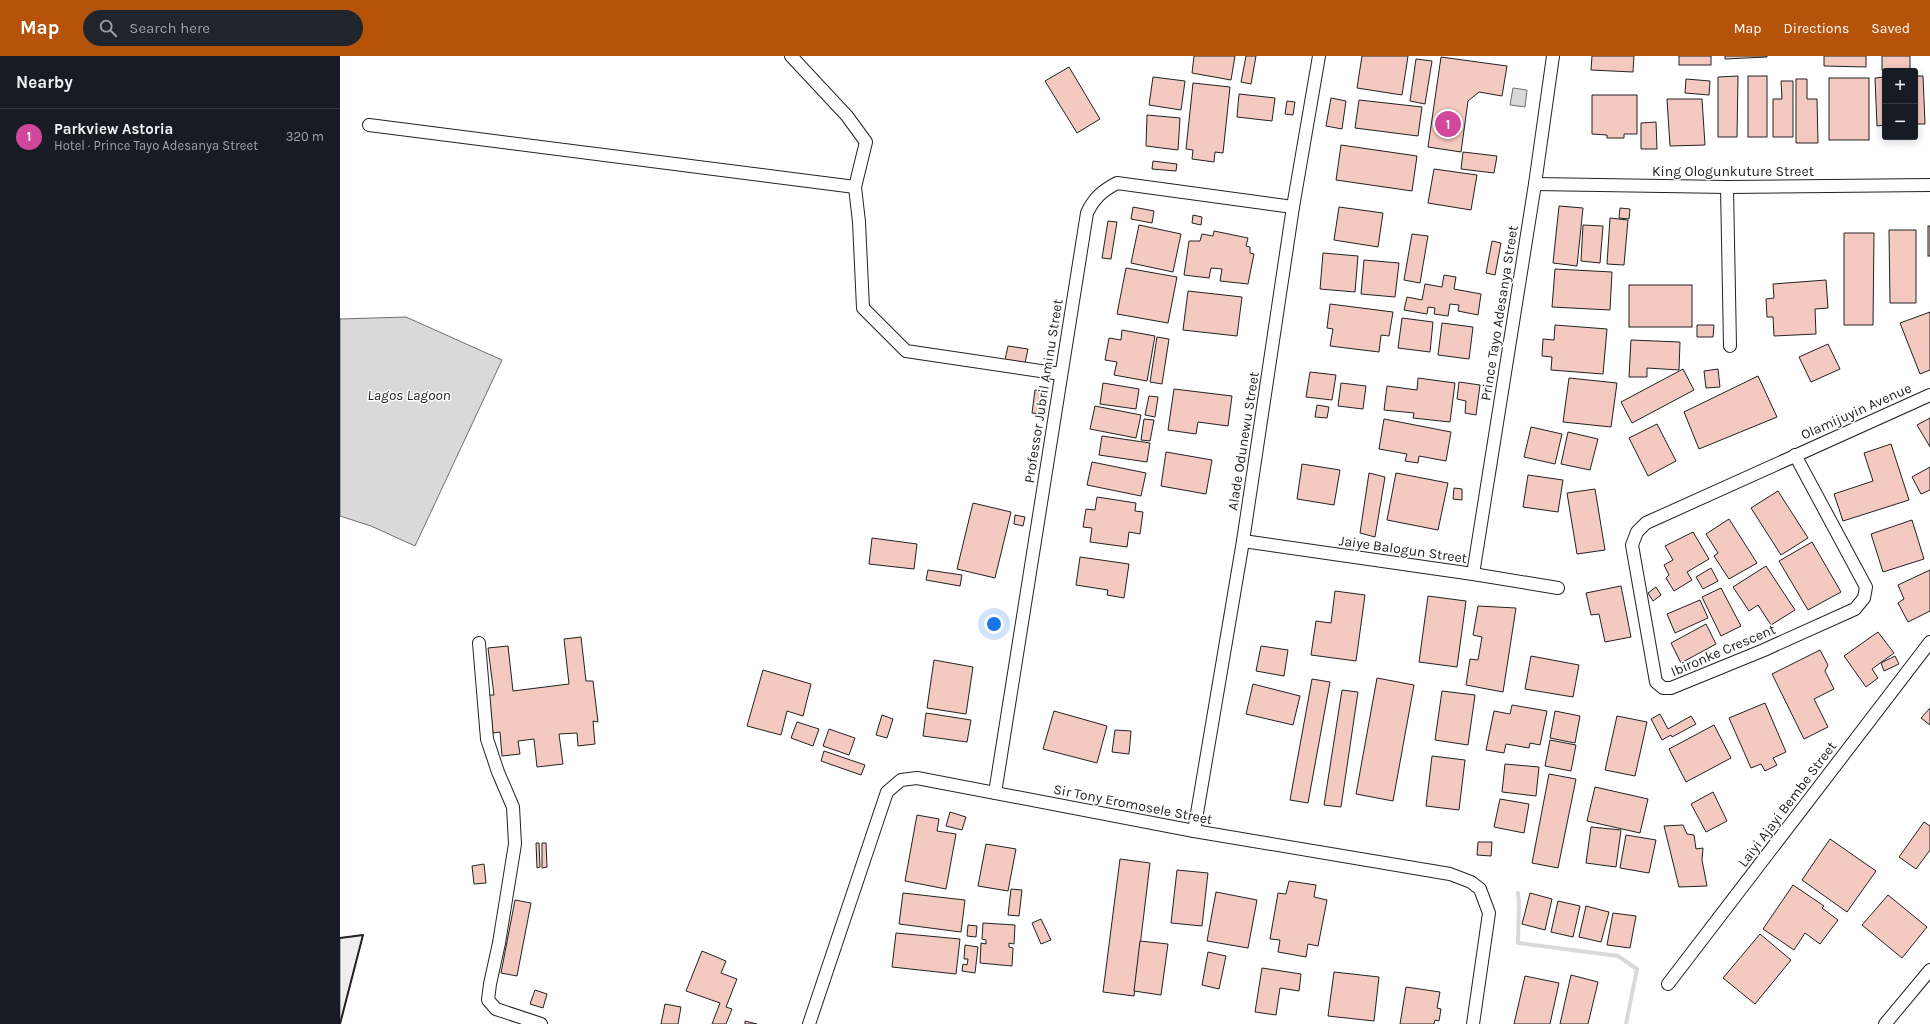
<!DOCTYPE html>
<html lang="en">
<head>
<meta charset="utf-8">
<style>
  body { margin:0; font-family:Karla,sans-serif; background:#20242c; color:#f1f3f6 }
  .controls { position:absolute; right:12px; top:12px; display:grid; overflow:hidden; border-radius:4px; box-shadow:0 2px 10px #0003 }
  .controls button { width:36px; height:36px; display:grid; place-items:center; padding:0; border:0; border-bottom:1px solid #363941; background:#171b24; color:#f1f3f6; font:20px sans-serif }
  .you { position:absolute; left:654px; top:568px; width:14px; height:14px; margin:-10px; border:3px solid #fff; border-radius:50%; background:#1a73e8; box-shadow:0 0 0 6px #1a73e833 }
  .badge { display:grid; place-items:center; width:26px; height:26px; border-radius:50%; background:#b45309; color:#fff; font-size:13px; font-weight:700 }
  .pin { position:absolute; translate:-50% -50%; border:2px solid #fff; box-shadow:0 1px 4px #0006 }
  .list { margin:0; padding:0; list-style:none }
  h2 { display:flex; justify-content:space-between; align-items:center; height:52px; margin:0; padding:0 16px; font-size:17px }
  h2 small { font-size:13px; font-weight:400; color:#9ea1a6 }
  .list li { display:grid; grid-template-columns:26px 1fr auto; gap:12px; align-items:center; box-sizing:border-box; height:56px; padding:0 16px; border-top:1px solid #363941 }
  .list b { display:block; font-size:15px; white-space:nowrap }
  .list p { margin:0; font-size:13px; white-space:nowrap; color:#9ea1a6 }
  .list em { font-size:13px; font-style:normal; color:#9ea1a6 }
  .icon { flex:none; width:22px; height:22px; fill:none; stroke:currentColor; stroke-width:2; stroke-linecap:round; stroke-linejoin:round }
  .map { position:relative; flex:none; width:1590px; height:968px; overflow:hidden }
  header { display:flex; align-items:center; gap:24px; box-sizing:border-box; height:56px; padding:0 20px; background:#b45309; color:#fff }
  header strong { font-size:19px }
  nav { display:flex; gap:22px; margin-inline-start:auto; font-size:14px }
  .search { width:280px; height:36px; background:#20242c; display:flex; align-items:center; gap:10px; box-sizing:border-box; padding:0 14px; border-radius:22px; color:#9ea1a6; font-size:15px }
  main { display:flex }
  aside { flex:1; background:#171b24 }
  .map>svg:first-child { display:block }
  .green { fill:#eee; stroke:#6f6f6f }
  .water { fill:#d9d9d9; stroke:#6f6f6f }
  .lines { fill:none; stroke-linecap:round; stroke-linejoin:round }
  .stream { stroke:#d9d9d9; stroke-width:4 }
  .building { fill:#f3c9c0; stroke:#222 }
  .minor-casing { stroke:#222; stroke-width:14 }
  .minor { stroke:#fff; stroke-width:12 }
  .wall { stroke:#222; stroke-width:2 }
  .labels { text-anchor:middle; stroke-width:3; stroke-linejoin:round; paint-order:stroke }
  .street-label { font-size:14px; fill:#222; stroke:#fff }
  .water-label { font-size:15px; font-style:italic; fill:#222; stroke:#fff }
</style>
</head>
<body>
<header>
<strong>Map</strong>
<div class="search"><svg class="icon" aria-label="search" viewBox="0 0 24 24"><circle cx="10" cy="10" r="6"/><path d="M15 15l6 6"/></svg>Search here</div>
<nav><a>Map</a><a>Directions</a><a>Saved</a></nav>
</header>
<main>
<aside>
<h2>Nearby<small></small></h2>
<ul class="list">
<li><span class="badge" style="background:#d1479c">1</span><div><b>Parkview Astoria</b><p>Hotel · Prince Tayo Adesanya Street</p></div><em>320 m</em></li>
</ul>
</aside>
<div class="map">
<svg width="1590" height="968" viewBox="0 0 1590 968">
  <rect width="100%" height="100%" fill="#fff"/>
  <path class="green" d="M23,879L0,968V882Z"/>
  <g class="water">
    <path d="M1173,32L1187,34L1185,51L1170,49Z"/>
    <path d="M66,261L162,304L75,490L31,470L0,460V263Z"/>
  </g>
  <g class="lines">
    <path class="stream" d="M1178,837L1179,846L1178,887L1278,900L1297,913L1286,968"/>
  </g>
  <g class="building">
    <path d="M854,0H895L891,24L852,17Z"/>
    <path d="M906,0H916L911,28L901,26Z"/>
    <path d="M1022,0H1068L1062,39L1017,32Z"/>
    <path d="M1252,0H1294L1293,16L1251,14Z"/>
    <rect x="1339" y="0" width="32" height="9"/>
    <path d="M1385,0H1427V1L1385,3Z"/>
    <path d="M1484,0H1526V11L1484,10Z"/>
    <rect x="1542" y="0" width="28" height="14"/>
    <path d="M1101,1L1167,10L1162,40L1139,36L1128,45L1121,96L1088,91Z"/>
    <path d="M1076,3L1092,5L1085,48L1070,45Z"/>
    <path d="M729,11L760,63L737,77L705,25Z"/>
    <path d="M1398,20L1397,81H1378V21Z"/>
    <rect x="1408" y="20" width="19" height="61"/>
    <path d="M1575,20H1583L1585,68H1575Z"/>
    <path d="M813,21L845,25L841,54L809,49Z"/>
    <path d="M1545,21V69L1537,70L1535,22Z"/>
    <rect x="1489" y="22" width="40" height="62"/>
    <path d="M1346,23L1370,25L1369,39L1345,37Z"/>
    <path d="M1456,23H1467V43H1477L1478,87H1456Z"/>
    <path d="M1441,25H1453V81H1433V43H1442Z"/>
    <path d="M853,27L890,31L883,97L875,96L874,106L852,103L853,94L846,93Z"/>
    <path d="M899,38L935,42L932,65L897,61Z"/>
    <path d="M1252,39H1297V78H1284V82H1267V79L1252,78Z"/>
    <path d="M991,42L1006,45L1002,73L986,70Z"/>
    <path d="M1327,43H1362L1365,89L1330,90Z"/>
    <path d="M1019,44L1082,51L1078,80L1015,72Z"/>
    <path d="M947,45L955,46L953,59L945,58Z"/>
    <path d="M807,59L840,62L838,94L806,90Z"/>
    <path d="M1316,66L1317,93H1301V67Z"/>
    <path d="M1001,89L1077,100L1072,135L996,124Z"/>
    <path d="M1123,96L1157,100L1154,117L1121,113Z"/>
    <path d="M813,105L837,108L836,115L812,113Z"/>
    <path d="M1094,113L1137,119L1131,154L1088,147Z"/>
    <path d="M1219,150L1243,152L1237,210L1213,207Z"/>
    <path d="M793,151L814,155L812,167L791,163Z"/>
    <path d="M999,151L1043,157L1038,191L994,184Z"/>
    <path d="M1280,152L1290,153L1289,163L1279,162Z"/>
    <path d="M853,159L862,161L861,169L852,167Z"/>
    <path d="M1270,162L1288,164L1284,209L1267,208Z"/>
    <path d="M768,165L777,166L771,203L762,202Z"/>
    <path d="M799,169L841,178L833,216L791,207Z"/>
    <path d="M1243,169L1263,170L1260,207L1241,205Z"/>
    <rect x="1588" y="170" width="2" height="30"/>
    <path d="M1549,174H1576V247H1550Z"/>
    <path d="M874,175L908,182L906,190L910,191V197L914,198L908,228L880,225L882,213L871,212L869,222L844,219L849,185H860L862,178L873,180Z"/>
    <path d="M1504,177H1534L1533,269H1504Z"/>
    <path d="M1072,178L1088,180L1080,227L1064,224Z"/>
    <path d="M1152,185L1161,187L1155,219L1146,217Z"/>
    <path d="M983,197L1018,200L1015,236L980,233Z"/>
    <path d="M1024,204L1059,207L1055,241L1021,238Z"/>
    <path d="M786,212L837,221L828,267L777,258Z"/>
    <path d="M1215,213L1272,216L1270,254L1212,251Z"/>
    <path d="M1104,219L1116,221L1114,233L1141,238L1138,259L1118,255L1119,249L1110,248L1108,260L1094,258L1095,252L1088,251L1087,258L1064,254L1067,241L1082,244L1085,228L1102,231Z"/>
    <path d="M1486,224L1488,252L1475,253L1476,278L1434,280L1433,261H1427L1426,243L1434,242L1433,228Z"/>
    <rect x="1289" y="229" width="63" height="42"/>
    <path d="M848,235L902,241L897,280L843,274Z"/>
    <path d="M990,248L1053,256L1049,280L1041,279L1039,296L990,290L993,273L987,272Z"/>
    <path d="M1590,256V314L1580,318L1560,267Z"/>
    <path d="M1062,262L1093,266L1090,296L1058,292Z"/>
    <path d="M1102,267L1133,271L1129,303L1098,299Z"/>
    <path d="M1215,269L1267,273L1263,318L1211,314L1212,301L1202,300L1203,283L1214,284Z"/>
    <path d="M1357,269H1374L1373,281H1357Z"/>
    <path d="M782,274L815,280L807,325L774,319L777,306L765,304L769,282L781,284Z"/>
    <path d="M817,281L829,283L822,328L810,326Z"/>
    <path d="M1291,284L1340,286L1339,314L1307,312V321H1289Z"/>
    <path d="M1488,288L1500,313L1471,326L1459,301Z"/>
    <path d="M668,290L688,293L685,307L665,304Z"/>
    <path d="M1343,313L1354,334L1292,367L1281,346Z"/>
    <path d="M1378,313L1380,331L1366,332L1364,315Z"/>
    <path d="M970,316L996,319L992,344L966,341Z"/>
    <path d="M1418,320L1437,361L1359,393L1344,356Z"/>
    <path d="M1078,322L1115,327L1110,366L1073,362L1074,357L1044,354L1047,330L1077,334Z"/>
    <path d="M1229,322L1277,327L1271,371L1223,366Z"/>
    <path d="M1119,326L1140,329L1136,359L1125,357L1126,345L1117,343Z"/>
    <path d="M763,327L799,333L796,353L760,348Z"/>
    <path d="M1001,327L1026,330L1023,353L998,350Z"/>
    <path d="M834,333L892,340L888,370L858,366L856,378L828,374Z"/>
    <path d="M695,334L705,336L702,358L692,357Z"/>
    <path d="M809,340L818,341L815,361L805,359Z"/>
    <path d="M977,349L989,351L987,362L975,361Z"/>
    <path d="M755,350L801,359L796,382L750,373Z"/>
    <path d="M1590,362V391L1577,369Z"/>
    <path d="M804,363L814,364L810,385L801,384Z"/>
    <path d="M1044,363L1111,376L1106,405L1079,400L1078,407L1065,405L1067,398L1039,393Z"/>
    <path d="M1317,368L1336,405L1308,420L1289,382Z"/>
    <path d="M1191,371L1222,378L1215,408L1184,401Z"/>
    <path d="M1228,376L1258,383L1250,414L1221,408Z"/>
    <path d="M762,380L810,387L807,406L759,399Z"/>
    <path d="M1551,388L1569,444L1503,465L1494,438L1533,425L1524,397Z"/>
    <path d="M826,396L872,404L866,438L821,430Z"/>
    <path d="M752,406L806,417L801,440L747,429Z"/>
    <path d="M962,408L1000,414L994,449L957,443Z"/>
    <path d="M1590,411V434L1581,438L1572,421Z"/>
    <path d="M1029,417L1045,421L1035,481L1020,477Z"/>
    <path d="M1056,417L1108,427L1098,474L1047,464Z"/>
    <path d="M1188,419L1223,424L1218,456L1183,451Z"/>
    <path d="M1114,432L1122,433V444L1113,443Z"/>
    <path d="M1255,433L1265,494L1237,498L1227,437Z"/>
    <path d="M1438,435L1468,482L1441,499L1411,452Z"/>
    <path d="M757,441L796,447L795,455L803,456L800,478L789,476L787,491L750,486L752,472L743,471L746,453L755,454Z"/>
    <path d="M633,447L671,456L655,522L617,513Z"/>
    <path d="M675,459L685,461L683,470L674,468Z"/>
    <path d="M1389,463L1417,507L1389,523L1374,500L1378,497L1366,478Z"/>
    <path d="M1572,464L1584,503L1543,516L1531,478Z"/>
    <path d="M1353,476L1369,503L1347,516L1352,524L1334,535L1326,522L1329,519L1324,509L1333,504L1325,490Z"/>
    <path d="M532,482L577,488L574,513L529,508Z"/>
    <path d="M1472,486L1501,536L1468,554L1439,505Z"/>
    <path d="M740,501L789,508L784,542L767,539L768,534L736,529Z"/>
    <path d="M1426,510L1455,554L1431,569L1418,549L1409,555L1393,531Z"/>
    <path d="M1371,512L1378,525L1363,533L1356,521Z"/>
    <path d="M588,514L622,519L620,530L586,524Z"/>
    <path d="M1590,514V555L1568,566L1558,547L1564,543L1558,529Z"/>
    <path d="M1281,530L1291,581L1265,586L1259,558L1251,559L1246,537Z"/>
    <path d="M1316,531L1321,539L1313,545L1308,537Z"/>
    <path d="M1381,532L1401,570L1381,580L1362,541Z"/>
    <path d="M995,535L1025,539L1016,605L971,599L976,565L991,567Z"/>
    <path d="M1088,540L1126,545L1117,611L1079,606Z"/>
    <path d="M1360,544L1368,562L1335,577L1327,558Z"/>
    <path d="M1138,550L1176,552L1163,636L1126,629L1130,603L1138,604L1142,581L1133,579Z"/>
    <path d="M1366,568L1376,588L1341,607L1331,587Z"/>
    <path d="M1538,576L1554,597L1532,613L1538,622L1526,631L1504,600Z"/>
    <path d="M241,581L246,625H253L258,666L253,665L255,688L238,690L237,677L219,678L223,708L197,711L194,683L178,685L180,698L162,700L160,676L153,677L149,639H154L148,592L168,590L173,635L229,628L224,583Z"/>
    <path d="M921,590L948,594L944,620L916,615Z"/>
    <path d="M1480,594L1488,609L1485,615L1494,633L1474,643L1488,671L1464,683L1432,618Z"/>
    <path d="M1191,600L1239,609L1233,641L1185,633Z"/>
    <path d="M1555,600L1559,608L1544,615L1541,607Z"/>
    <path d="M594,604L633,611L626,658L587,652Z"/>
    <path d="M423,614L471,628L463,660L447,655L441,679L407,670Z"/>
    <path d="M1037,622L1074,629L1053,745L1016,738Z"/>
    <path d="M972,623L990,626L968,747L950,744Z"/>
    <path d="M913,628L960,640L953,669L906,658Z"/>
    <path d="M1002,634L1018,636L1001,751L984,749Z"/>
    <path d="M1102,635L1135,639L1128,689L1095,684Z"/>
    <path d="M1425,647L1446,696L1433,702L1437,709L1425,715L1421,708L1411,712L1389,662Z"/>
    <path d="M1172,649L1207,655L1200,689L1190,687L1189,692L1166,688L1164,697L1146,694L1154,655L1170,658Z"/>
    <path d="M1590,652V669L1581,662Z"/>
    <path d="M714,655L767,670L757,707L703,693Z"/>
    <path d="M1215,655L1240,660L1235,687L1210,682Z"/>
    <path d="M586,657L631,664L627,686L583,680Z"/>
    <path d="M1320,658L1328,673L1351,660L1356,668L1332,681L1331,679L1322,684L1311,663Z"/>
    <path d="M542,659L553,663L547,682L536,679Z"/>
    <path d="M1277,660L1307,666L1295,720L1265,714Z"/>
    <path d="M457,666L479,673L473,690L451,682Z"/>
    <path d="M1374,669L1391,702L1346,726L1329,693Z"/>
    <path d="M489,673L515,682L509,699L483,690Z"/>
    <path d="M775,674L791,675L789,698L772,696Z"/>
    <path d="M1210,684L1236,689L1231,715L1205,710Z"/>
    <path d="M484,695L525,709L521,719L481,705Z"/>
    <path d="M1092,700L1125,704L1119,754L1086,750Z"/>
    <path d="M1165,708L1199,711L1196,740L1162,736Z"/>
    <path d="M1209,718L1236,723L1218,812L1192,807Z"/>
    <path d="M1255,731L1308,743L1300,777L1247,765Z"/>
    <path d="M1373,736L1387,765L1366,776L1351,748Z"/>
    <path d="M1160,743L1189,748L1184,777L1154,771Z"/>
    <path d="M610,756L626,761L622,774L606,770Z"/>
    <path d="M577,759L599,763L597,775L616,778L606,833L565,825Z"/>
    <path d="M1584,766L1590,770V794L1576,813L1559,801Z"/>
    <path d="M1343,769L1347,778L1354,779L1356,793L1363,792L1362,804L1367,830L1339,831L1324,770Z"/>
    <path d="M1251,771L1281,774L1276,811L1246,807Z"/>
    <path d="M1286,779L1316,784L1309,817L1280,812Z"/>
    <path d="M1490,783L1536,815L1507,856L1462,824Z"/>
    <path d="M1138,786H1152L1151,800L1137,799Z"/>
    <path d="M196,787H199L200,811L197,812Z"/>
    <path d="M202,787H206L207,811L202,812Z"/>
    <path d="M646,788L676,793L668,835L638,830Z"/>
    <path d="M780,803L810,807L794,940L763,936Z"/>
    <path d="M144,808L146,827L134,828L132,810Z"/>
    <path d="M837,814L868,817L862,870L831,867Z"/>
    <path d="M949,825L976,829L974,841L987,844L978,890L968,888L966,901L938,896L940,884L930,883L938,837L946,838Z"/>
    <path d="M1453,829L1484,850L1482,852L1498,864L1480,888L1465,877L1454,894L1423,873Z"/>
    <path d="M671,833L682,834L679,860L668,859Z"/>
    <path d="M876,836L917,844L908,892L867,885Z"/>
    <path d="M563,837L625,844L621,876L559,868Z"/>
    <path d="M1190,837L1212,843L1205,874L1182,868Z"/>
    <path d="M1548,839L1587,871L1562,902L1522,869Z"/>
    <path d="M175,844L191,847L177,920L161,917Z"/>
    <path d="M1218,845L1240,850L1233,881L1211,876Z"/>
    <path d="M1246,850L1269,856L1261,886L1239,881Z"/>
    <path d="M1273,857L1296,860L1290,892L1267,889Z"/>
    <path d="M701,863L711,884L701,888L692,867Z"/>
    <path d="M643,867L675,869L674,888L669,887V891L673,892L672,910L640,907L641,887L646,888V884L642,883Z"/>
    <path d="M628,869L637,870L636,881L627,880Z"/>
    <path d="M556,877L620,883L616,918L552,911Z"/>
    <path d="M1420,878L1451,904L1415,948L1383,922Z"/>
    <path d="M800,885L828,888L821,939L794,935Z"/>
    <path d="M625,889L638,891L635,917L622,915L623,908L627,909L628,903H624Z"/>
    <path d="M362,895L386,905L381,917L397,923L386,951L392,953L386,968H372L380,947L346,935Z"/>
    <path d="M868,896L886,900L879,933L862,929Z"/>
    <path d="M922,912L961,918L959,935L940,932L936,959L915,956Z"/>
    <path d="M994,916L1039,921L1034,965L988,960Z"/>
    <path d="M1231,919L1258,926L1248,968H1220Z"/>
    <path d="M1185,920L1219,927L1210,968H1174Z"/>
    <path d="M1066,931L1100,936L1097,952L1101,953L1099,965L1095,964L1094,968H1060Z"/>
    <path d="M195,934L207,938L203,952L190,948Z"/>
    <path d="M325,948L341,951L338,968H321Z"/>
    <path d="M405,965L417,968H405Z"/>
  </g>
  <g class="lines">
    <g class="minor-casing">
      <g id="minor">
        <path d="M451,0L507,60L526,86L515,131L519,166L523,252L566,295L721,318"/>
        <path d="M29,69L515,131"/>
        <path d="M1195,128L1387,131L1590,129"/>
        <path d="M1387,131L1390,290"/>
        <path d="M1455,399L1526,531L1524,542L1515,553L1424,594L1331,632H1323L1316,626L1292,489L1297,476L1306,467L1590,339"/>
        <path d="M903,485L1133,518L1218,532"/>
        <path d="M1133,518L1195,128L1213,0"/>
        <path d="M139,587L147,683L158,716L173,751L175,788L159,887L150,928L148,944L156,953L201,968"/>
        <path d="M655,737L747,157C754,142 762,135 777,127L953,151"/>
        <path d="M854,775L903,485L953,151L979,0"/>
        <path d="M1328,928L1590,586"/>
        <path d="M469,968L547,736L561,724L577,722L854,775L1110,818L1131,826L1140,833L1149,857L1133,968"/>
        <path d="M1545,968L1590,914"/>
      </g>
    </g>
    <use href="#minor" class="minor"/>
    <path class="wall" d="M0,882L23,879L0,968"/>
  </g>
  <g class="labels">
    <g class="street-label">
      <text x="1393" y="120">King Ologunkuture Street</text>
      <text transform="translate(1159 257) rotate(-81)" y="5">Prince Tayo Adesanya Street</text>
      <text transform="translate(703 335) rotate(-81)" y="5">Professor Jubril Aminu Street</text>
      <text transform="translate(1516 355) rotate(-24)" y="5">Olamijuyin Avenue</text>
      <text transform="translate(903 385) rotate(-81)" y="5">Alade Odunewu Street</text>
      <text transform="translate(1063 493) rotate(8)" y="5">Jaiye Balogun Street</text>
      <text transform="translate(1383 594) rotate(-23)" y="5">Ibironke Crescent</text>
      <text transform="translate(793 748) rotate(11)" y="5">Sir Tony Eromosele Street</text>
      <text transform="translate(1447 748) rotate(-53)" y="5">Laiyi Ajayi Bembe Street</text>
    </g>
    <g class="water-label">
      <text x="69" y="344">Lagos Lagoon</text>
    </g>
  </g>
</svg>
<div class="controls">
<button>+</button>
<button>−</button>
</div>
<div class="you"></div>
<div class="pin badge" style="left:1108px;top:68px;background:#d1479c">1</div>
</div>
</main>
</body>
</html>
